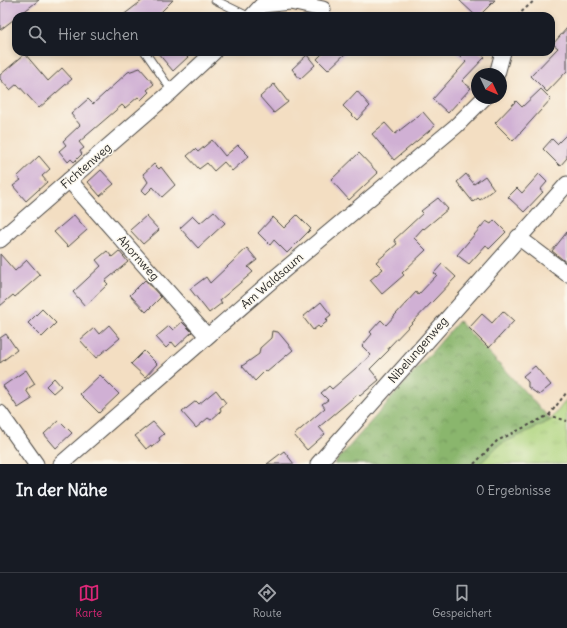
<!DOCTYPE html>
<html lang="de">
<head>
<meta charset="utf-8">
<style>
  body { margin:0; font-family:Delius,sans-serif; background:#242831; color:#f1f3f6 }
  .compass { position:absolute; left:471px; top:68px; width:36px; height:36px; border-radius:50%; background:#171b24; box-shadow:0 2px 6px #0003; rotate:134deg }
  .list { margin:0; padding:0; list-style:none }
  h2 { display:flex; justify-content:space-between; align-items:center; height:52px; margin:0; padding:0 16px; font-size:17px }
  h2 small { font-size:13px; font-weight:400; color:#9ea1a6 }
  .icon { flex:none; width:22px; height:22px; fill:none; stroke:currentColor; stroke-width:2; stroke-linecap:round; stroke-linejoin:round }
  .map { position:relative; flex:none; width:567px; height:464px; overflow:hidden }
  .search { position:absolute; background:#171b24; box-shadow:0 2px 6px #0003; left:12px; right:12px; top:12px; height:44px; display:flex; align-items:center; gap:10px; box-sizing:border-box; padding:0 14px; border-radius:12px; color:#9ea1a6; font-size:15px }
  .sheet { height:108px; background:#171b24 }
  nav { display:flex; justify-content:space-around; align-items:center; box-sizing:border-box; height:56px; border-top:1px solid #363941; background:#171b24; font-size:11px; color:#9ea1a6 }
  nav a { display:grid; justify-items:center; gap:2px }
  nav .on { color:#db2777 }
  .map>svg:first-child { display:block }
  .grass { fill:url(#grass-tufts); stroke:#6c8054 }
  .forest { fill:url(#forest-crowns); stroke:#5a704c }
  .building { fill:#d0b0d4 }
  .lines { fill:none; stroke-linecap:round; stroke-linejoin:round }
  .lane-casing { stroke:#494642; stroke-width:9 }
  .street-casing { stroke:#494642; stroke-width:17 }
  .path { stroke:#494642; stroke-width:2; stroke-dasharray:3 3; stroke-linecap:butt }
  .lane { stroke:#fff; stroke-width:7 }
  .street { stroke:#fff; stroke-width:15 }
  .labels { text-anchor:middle; stroke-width:3; stroke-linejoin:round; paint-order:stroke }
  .street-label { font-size:12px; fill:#2b2b2b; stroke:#fbf7ec }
</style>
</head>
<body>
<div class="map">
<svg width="567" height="464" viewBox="0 0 567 464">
  <defs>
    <pattern id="grass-tufts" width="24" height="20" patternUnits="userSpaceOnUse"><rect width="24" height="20" fill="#aed47e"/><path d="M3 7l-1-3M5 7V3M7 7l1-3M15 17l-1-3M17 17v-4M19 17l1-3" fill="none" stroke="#96b66d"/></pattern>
    <pattern id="forest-crowns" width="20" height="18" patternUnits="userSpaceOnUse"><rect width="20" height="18" fill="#8ab66d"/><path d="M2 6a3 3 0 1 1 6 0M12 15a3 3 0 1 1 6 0" fill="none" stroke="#71945a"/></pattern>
  </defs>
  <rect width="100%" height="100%" fill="#fbf7ec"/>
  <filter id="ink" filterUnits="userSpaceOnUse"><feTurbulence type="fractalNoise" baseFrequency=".025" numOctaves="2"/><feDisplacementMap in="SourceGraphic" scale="8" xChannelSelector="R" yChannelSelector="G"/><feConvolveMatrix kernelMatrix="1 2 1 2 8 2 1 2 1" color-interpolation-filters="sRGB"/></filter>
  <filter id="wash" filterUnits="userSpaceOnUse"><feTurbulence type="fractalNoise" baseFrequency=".012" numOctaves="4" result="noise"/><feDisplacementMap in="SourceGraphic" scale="16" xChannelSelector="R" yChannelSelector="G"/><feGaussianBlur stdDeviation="0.9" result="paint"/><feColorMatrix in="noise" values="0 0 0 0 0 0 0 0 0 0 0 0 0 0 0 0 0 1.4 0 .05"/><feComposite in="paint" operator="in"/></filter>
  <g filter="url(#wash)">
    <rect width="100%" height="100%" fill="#f3dec2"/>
    <path class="grass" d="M567,399V464H480L499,445L551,420Z"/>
    <path class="forest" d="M459,321L551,420L499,445L480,464H334Z"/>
    <g id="blocks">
      <g class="building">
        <path d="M4,0H39L0,30V3Z"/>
        <path d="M143,0H173L157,16H122Z"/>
        <path d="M459,0H495L479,16H476Z"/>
        <path d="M567,28V71L547,92L531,76L558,48L553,44Z"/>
        <path d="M157,52H184L188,57L173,71Z"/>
        <path d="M324,52H347L328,70L317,59Z"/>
        <path d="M456,52H479L485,57L462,81L471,88L448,113L433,99L466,62Z"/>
        <path d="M25,54L48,81L62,68L72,79L39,108L17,84L10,90L0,79V75Z"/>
        <path d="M307,55L315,65L300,79L292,69Z"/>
        <path d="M140,68L154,84L147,90L149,92L141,100L138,97L125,108L122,105L79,142L84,148L80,151L82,154L74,162L71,159L68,162L59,151L66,145L63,141L80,125L71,114L88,99L93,104L128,72Z"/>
        <path d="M274,84L288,102L274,113L260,97Z"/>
        <path d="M541,89L551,99L513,141L495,123L516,101L522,107Z"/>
        <path d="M357,91L370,106L357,120L343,106Z"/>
        <path d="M423,112L435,126L394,160L372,134L385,123L395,134Z"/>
        <path d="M567,134V158L560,166L543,149L552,139L557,144Z"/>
        <path d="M212,140L225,156L238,145L249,156L232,171L224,162L214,171L207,163L199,169L187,156L195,149L198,152Z"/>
        <path d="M359,153L378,173L349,200L331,180Z"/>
        <path d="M39,156L50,169L42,176L47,182L26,201L13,186L21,180L17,177Z"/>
        <path d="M154,164L159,169L161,167L175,185L162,197L153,187L146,194L142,190L148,182L143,174Z"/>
        <path d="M101,170L114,184L100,196L88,182Z"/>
        <path d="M466,174L474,184L485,176L494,189L480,200L478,198L473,202L457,182Z"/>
        <path d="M539,174L547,182L540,190L543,192L524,212L508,197L517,188L522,193Z"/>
        <path d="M438,198L448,209L424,229L423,228L414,238L426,250L402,273L404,275L382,294L370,280L383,269L376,262L397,244L394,240L423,213L421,211Z"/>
        <path d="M214,211L225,223L198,248L180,228L193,216L200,223Z"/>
        <path d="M74,215L87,230L68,247L54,232Z"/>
        <path d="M297,215L311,229L287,253L274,240L270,245L258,233L273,217L284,228Z"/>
        <path d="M146,216L159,230L143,244L130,230Z"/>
        <path d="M494,220L506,232L489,249L486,245L469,264L457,255L486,221L491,224Z"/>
        <path d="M567,232V263L552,251Z"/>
        <path d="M247,248L257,260L248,267L253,272L220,300L222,303L209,313L190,289L206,277L210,283Z"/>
        <path d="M107,251L112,257L119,251L128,262L105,281L108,284L85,306L73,292L101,266L96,260Z"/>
        <path d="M0,254L15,271L27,260L40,275L15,297L13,295L0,306Z"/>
        <path d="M442,264L456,277L388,348L389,350L370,369L379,380L360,396L358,394L319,427L325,434L307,450L294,435L325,408L322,404L328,400L321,393L329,386L332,389L371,355L362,346L372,334L370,332L381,320L386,325L416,292L418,295L437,275L434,273Z"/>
        <path d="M145,280L161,297L146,312L130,295Z"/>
        <path d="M321,302L331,315L326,319L328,321L324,324L320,328L318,326L313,330L303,317Z"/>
        <path d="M42,309L56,323L42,337L28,323Z"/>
        <path d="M503,311L514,321L489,348L469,328L482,314L492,323Z"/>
        <path d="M182,322L192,332L176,347L172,342L166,348L156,337L169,326L173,330Z"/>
        <path d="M109,325L120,338L96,358L80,340L94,328L99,334Z"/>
        <path d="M272,331L278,332L293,350L267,372L266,370L255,381L242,366L259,354L260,348L271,338Z"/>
        <path d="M6,334L17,350L0,363V338Z"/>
        <path d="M144,351L157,364L145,377L131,364Z"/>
        <path d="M535,366L551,385L539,395L528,387V382L523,376Z"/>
        <path d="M26,370L35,384L26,390L32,399L18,408L3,386Z"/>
        <path d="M100,375L119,394L99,413L80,394Z"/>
        <path d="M54,378L61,386L53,393L46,386Z"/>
        <path d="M216,390L226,403L220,408L221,410L220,412L211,420L208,418L196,428L182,412L196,401L199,404Z"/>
        <path d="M59,420L72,433L56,448L44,434Z"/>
        <path d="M153,422L164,434L159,438L160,440L152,447L151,445L146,449L135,436Z"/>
        <path d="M284,451L294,464H267Z"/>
      </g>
    </g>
  </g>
  <g filter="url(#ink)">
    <use href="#blocks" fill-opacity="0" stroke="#494642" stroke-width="1"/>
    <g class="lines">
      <g class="lane-casing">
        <g id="lane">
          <path d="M215,0L248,16"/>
          <path d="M145,52L172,91"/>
        </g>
      </g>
      <g class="street-casing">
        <g id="street">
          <path d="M252,16L262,5L290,2L323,9"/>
          <path d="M497,74L503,52"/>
          <path d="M69,180L207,336"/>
          <path d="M518,237L567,274"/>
          <path d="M0,240L172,91L214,52"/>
          <path d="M0,413L36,464"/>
          <path d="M61,464L277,276L456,126L484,98"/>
          <path d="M318,464L567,184"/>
        </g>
      </g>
      <g class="path">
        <path d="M517,16L535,0"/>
        <path d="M549,415L567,392"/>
        <path d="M474,464L497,441L549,415L567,421"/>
      </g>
      <use href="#lane" class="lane"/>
      <use href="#street" class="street"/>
    </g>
  </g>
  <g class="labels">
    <g class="street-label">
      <text transform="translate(86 166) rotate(-41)" y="4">Fichtenweg</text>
      <text transform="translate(138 258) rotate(48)" y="4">Ahornweg</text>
      <text transform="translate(272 281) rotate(-41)" y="4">Am Waldsaum</text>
      <text transform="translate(418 350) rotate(-49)" y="4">Nibelungenweg</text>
    </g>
  </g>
</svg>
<svg class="compass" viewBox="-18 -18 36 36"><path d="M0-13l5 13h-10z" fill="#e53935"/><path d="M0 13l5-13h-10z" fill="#9ea1a6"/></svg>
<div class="search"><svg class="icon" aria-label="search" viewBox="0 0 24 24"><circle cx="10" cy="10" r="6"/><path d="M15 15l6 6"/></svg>Hier suchen</div>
</div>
<section class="sheet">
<h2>In der Nähe<small>0 Ergebnisse</small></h2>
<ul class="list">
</ul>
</section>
<nav>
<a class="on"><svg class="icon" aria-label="map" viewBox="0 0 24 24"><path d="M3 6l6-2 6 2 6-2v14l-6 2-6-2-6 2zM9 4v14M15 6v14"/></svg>Karte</a>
<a><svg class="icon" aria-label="directions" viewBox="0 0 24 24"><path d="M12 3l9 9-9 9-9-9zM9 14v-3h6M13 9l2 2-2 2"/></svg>Route</a>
<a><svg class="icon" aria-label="saved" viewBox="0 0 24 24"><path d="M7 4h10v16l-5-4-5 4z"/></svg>Gespeichert</a>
</nav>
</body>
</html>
